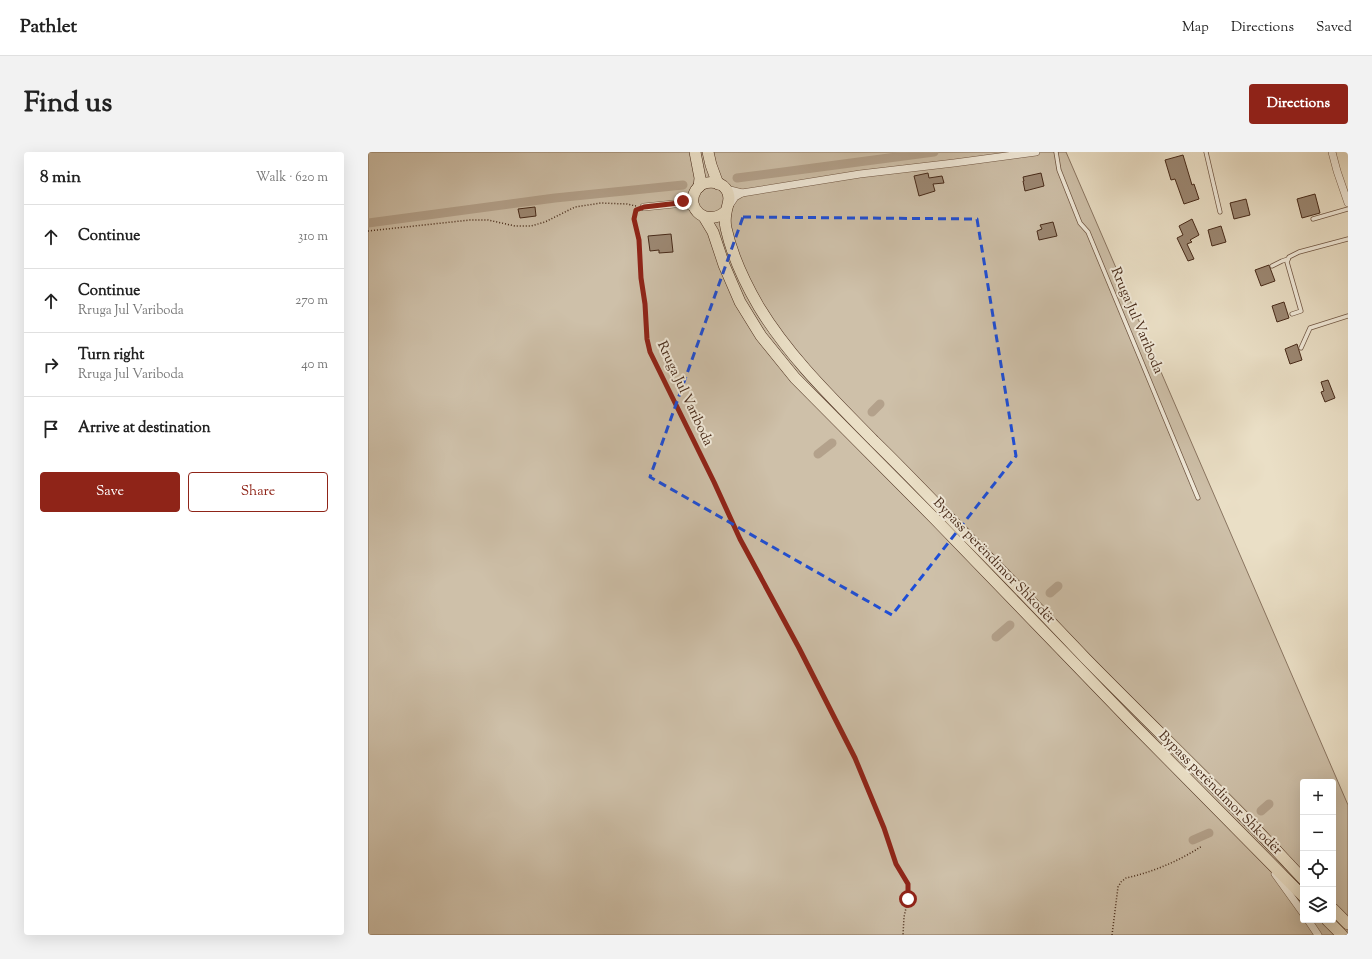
<!DOCTYPE html>
<html lang="en">
<head>
<meta charset="utf-8">
<style>
  body { margin:0; font-family:"Sorts Mill Goudy",serif; background:#f2f2f2; color:#222 }
  .controls { position:absolute; right:12px; bottom:12px; display:grid; overflow:hidden; border-radius:4px; box-shadow:0 4px 16px #0002 }
  .controls button { width:36px; height:36px; display:grid; place-items:center; padding:0; border:0; border-bottom:1px solid #e0e0e0; background:#fff; color:#222; font:20px sans-serif }
  .stop { position:absolute; width:12px; height:12px; margin:-9px; border:3px solid #8f2418; border-radius:50%; background:#fff }
  .stop.end { background:#8f2418; border-color:#fff; box-shadow:0 1px 4px #0008 }
  .list { margin:0; padding:0; list-style:none }
  h2 { display:flex; justify-content:space-between; align-items:center; height:52px; margin:0; padding:0 16px; font-size:17px }
  h2 small { font-size:13px; font-weight:400; color:#767676 }
  .list li { display:grid; grid-template-columns:26px 1fr auto; gap:12px; align-items:center; box-sizing:border-box; height:64px; padding:0 16px; border-top:1px solid #e0e0e0 }
  .list b { display:block; font-size:15px; white-space:nowrap }
  .list p { margin:0; font-size:13px; white-space:nowrap; color:#767676 }
  .list em { font-size:13px; font-style:normal; color:#767676 }
  .actions { display:flex; gap:8px; padding:12px 16px }
  .actions a { flex:1; padding:9px 0; border:1px solid #8f2418; border-radius:4px; text-align:center; font-size:14px; color:#8f2418 }
  .actions .main { background:#8f2418; color:#fff }
  .icon { flex:none; width:22px; height:22px; fill:none; stroke:currentColor; stroke-width:2; stroke-linecap:round; stroke-linejoin:round }
  .map { position:relative; flex:none; width:980px; height:783px; overflow:hidden; border-radius:4px }
  header { display:flex; align-items:center; gap:24px; box-sizing:border-box; height:56px; padding:0 20px; background:#fff; border-bottom:1px solid #e0e0e0 }
  header strong { font-size:19px }
  nav { display:flex; gap:22px; margin-inline-start:auto; font-size:14px }
  .intro { display:flex; align-items:center; justify-content:space-between; box-sizing:border-box; height:96px; padding:0 24px }
  h1 { margin:0; font-size:28px }
  .button { padding:10px 18px; border-radius:4px; background:#8f2418; color:#fff; font-size:14px; font-weight:700 }
  main { display:flex; gap:24px; padding:0 24px }
  aside { flex:1; background:#fff; border-radius:4px; box-shadow:0 4px 16px #0002 }
  .map>svg:first-child { display:block }
  .green { fill:#cec0a9; stroke:#8a7561; fill-rule:evenodd }
  .lines { fill:none; stroke-linecap:round; stroke-linejoin:round }
  .canal { stroke:#b3a18b; stroke-width:9 }
  .building { fill:#9c8873; stroke:#472a19 }
  .service-casing { stroke:#705744; stroke-width:5 }
  .minor-casing { stroke:#705744; stroke-width:8 }
  .trunk-casing { stroke:#472a19; stroke-width:12 }
  .path { stroke:#472a19; stroke-width:1.5; stroke-dasharray:1 2; stroke-linecap:butt }
  .service { stroke:#f1eada; stroke-width:3.5 }
  .minor { stroke:#f1eada; stroke-width:7 }
  .trunk { stroke:#eadfc6; stroke-width:11 }
  .route { stroke:#8f2418; stroke-width:5 }
  .marked { fill:none; stroke:#1d4ed8; stroke-width:3; stroke-dasharray:8 5; stroke-linejoin:round }
  .labels { text-anchor:middle; stroke-width:4; stroke-linejoin:round; paint-order:stroke }
  .street-label { font-size:14px; fill:#472a19; stroke:#f1eada }
</style>
</head>
<body>
<header>
<strong>Pathlet</strong>
<nav><a>Map</a><a>Directions</a><a>Saved</a></nav>
</header>
<div class="intro"><h1>Find us</h1><a class="button">Directions</a></div>
<main>
<aside>
<h2>8 min<small>Walk · 620 m</small></h2>
<ul class="list">
<li><svg class="icon" aria-label="ahead" viewBox="0 0 24 24"><path d="M12 20V5M6 11l6-6 6 6"/></svg><div><b>Continue</b></div><em>310 m</em></li>
<li><svg class="icon" aria-label="ahead" viewBox="0 0 24 24"><path d="M12 20V5M6 11l6-6 6 6"/></svg><div><b>Continue</b><p>Rruga Jul Variboda</p></div><em>270 m</em></li>
<li><svg class="icon" aria-label="right" viewBox="0 0 24 24"><path d="M7 20v-9h11M14 6l5 5-5 5"/></svg><div><b>Turn right</b><p>Rruga Jul Variboda</p></div><em>40 m</em></li>
<li><svg class="icon" aria-label="arrive" viewBox="0 0 24 24"><path d="M6 21V4h12l-3 4 3 4H6"/></svg><div><b>Arrive at destination</b></div></li>
</ul>
<div class="actions"><a class="main">Save</a><a>Share</a></div>
</aside>
<div class="map">
<svg width="980" height="783" viewBox="0 0 980 783">
  <rect width="100%" height="100%" fill="#eadfc6"/>
  <filter id="stains"><feTurbulence type="fractalNoise" baseFrequency=".005" numOctaves="4"/><feColorMatrix values="0 0 0 0 .2 0 0 0 0 .09 0 0 0 0 .02 0 0 0 .5 -.17"/></filter>
  <radialGradient id="worn" r=".72"><stop offset=".6" stop-color="#630" stop-opacity="0"/><stop offset="1" stop-color="#630" stop-opacity=".3"/></radialGradient>
  <path class="green" d="M0,0H698L980,653V783H0ZM935,630H965V768H935Z"/>
  <g class="lines">
    <g class="canal">
      <path d="M369,26L566,0"/>
      <path d="M0,71L187,46L315,33"/>
      <path d="M504,260L512,252"/>
      <path d="M450,302L464,291"/>
      <path d="M682,441L690,434"/>
      <path d="M628,485L642,473"/>
      <path d="M893,659L901,652"/>
      <path d="M825,688L841,681"/>
    </g>
  </g>
  <g class="building">
    <path d="M815,3L824,33L826,32L831,47L816,52L807,27L803,28L797,8Z"/>
    <path d="M560,21L561,26L574,24L576,31L565,32L567,39L551,44L546,24Z"/>
    <path d="M673,21L676,34L657,39L655,29H656L655,25Z"/>
    <path d="M947,42L952,61L934,66L929,47Z"/>
    <path d="M878,47L882,63L866,67L862,51Z"/>
    <path d="M167,55L168,64L152,66L150,57Z"/>
    <path d="M824,67L831,83L822,88L824,90L819,92L826,107L820,109L809,86L815,83L811,74Z"/>
    <path d="M685,70L689,84L671,88L669,79L674,77L672,73Z"/>
    <path d="M853,74L858,90L844,94L840,78Z"/>
    <path d="M303,82L305,100L291,101V98L282,99L280,84Z"/>
    <path d="M901,113L907,129L893,134L887,118Z"/>
    <path d="M916,150L921,166L909,170L904,154Z"/>
    <path d="M929,192L934,208L922,212L917,197Z"/>
    <path d="M960,228L967,246L957,250L953,240L956,239L953,230Z"/>
  </g>
  <g class="lines">
    <g class="service-casing">
      <g id="service">
        <path d="M688,0L691,18L712,71L720,80L830,346"/>
        <path d="M838,0L852,60"/>
        <path d="M945,67L980,57"/>
        <path d="M904,114L914,109L920,107"/>
        <path d="M924,162L933,159L919,110L921,105L931,100L980,87"/>
        <path d="M933,196L942,176L980,164"/>
      </g>
    </g>
    <g class="minor-casing">
      <g id="minor">
        <path d="M964,0L969,19L980,51"/>
        <path d="M358,37L374,41L367,45L361,54"/>
        <path d="M374,41L492,22L586,11L668,0"/>
        <path d="M276,55L316,51L327,57"/>
        <path d="M907,722L935,761"/>
        <path d="M940,768L950,783"/>
      </g>
    </g>
    <g class="trunk-casing">
      <g id="trunk">
        <path d="M327,0L332,26L331,35"/>
        <path d="M340,0L343,13L350,32"/>
        <path d="M358,59C340,76 316,57 328,38C334,28 351,28 358,37C364,46 359,53 358,61C357,66 357,71 358,76C364,104 377,131 391,155C422,206 465,247 506,289C539,321 570,354 602,387C641,426 680,467 718,507C771,561 826,614 879,668C898,687 916,707 935,727"/>
        <path d="M336,65L345,80L356,113L372,150L393,184L427,226L568,368L766,573L935,744"/>
        <path d="M965,757L980,772"/>
        <path d="M959,768L974,783"/>
      </g>
    </g>
    <g class="path">
      <path d="M269,58L265,67L271,88L273,126L277,152L279,187L282,200L346,329L372,387L431,496L487,606L516,677L529,712L540,732V747L536,765L535,783"/>
      <path d="M0,79L102,68H120L147,74H163L177,70L207,55L233,51L259,52L268,54"/>
      <path d="M744,783L750,735L753,730L758,726C785,720 811,709 834,694"/>
    </g>
    <use href="#service" class="service"/>
    <use href="#minor" class="minor"/>
    <use href="#trunk" class="trunk"/>
  </g>
  <g class="lines">
    <path class="route" d="M315,49L311,51L276,55L268,58L266,67L271,88L273,126L277,152L279,187L282,200L346,330L372,387L431,496L487,606L516,676L528,712L540,732V747"/>
  </g>
  <path class="marked" d="M375,65L609,67L648,304L524,463L282,325Z"/>
  <g class="labels">
    <g class="street-label">
      <text transform="translate(770 168) rotate(67)" y="5">Rruga Jul Variboda</text>
      <text transform="translate(318 241) rotate(65)" y="5">Rruga Jul Variboda</text>
      <text transform="translate(627 408) rotate(46)" y="5">Bypass perëndimor Shkodër</text>
      <text transform="translate(853 640) rotate(45)" y="5">Bypass perëndimor Shkodër</text>
    </g>
  </g>
  <rect width="100%" height="100%" filter="url(#stains)"/>
  <rect width="100%" height="100%" fill="url(#worn)"/>
</svg>
<div class="controls">
<button>+</button>
<button>−</button>
<button><svg class="icon" aria-label="locate" viewBox="0 0 24 24"><circle cx="12" cy="12" r="6"/><path d="M12 2v4M12 18v4M2 12h4M18 12h4"/></svg></button>
<button><svg class="icon" aria-label="layers" viewBox="0 0 24 24"><path d="M12 4l9 5-9 5-9-5zM3 14l9 5 9-5"/></svg></button>
</div>
<div class="stop" style="left:540px;top:747px"></div>
<div class="stop end" style="left:315px;top:49px"></div>
</div>
</main>
</body>
</html>
